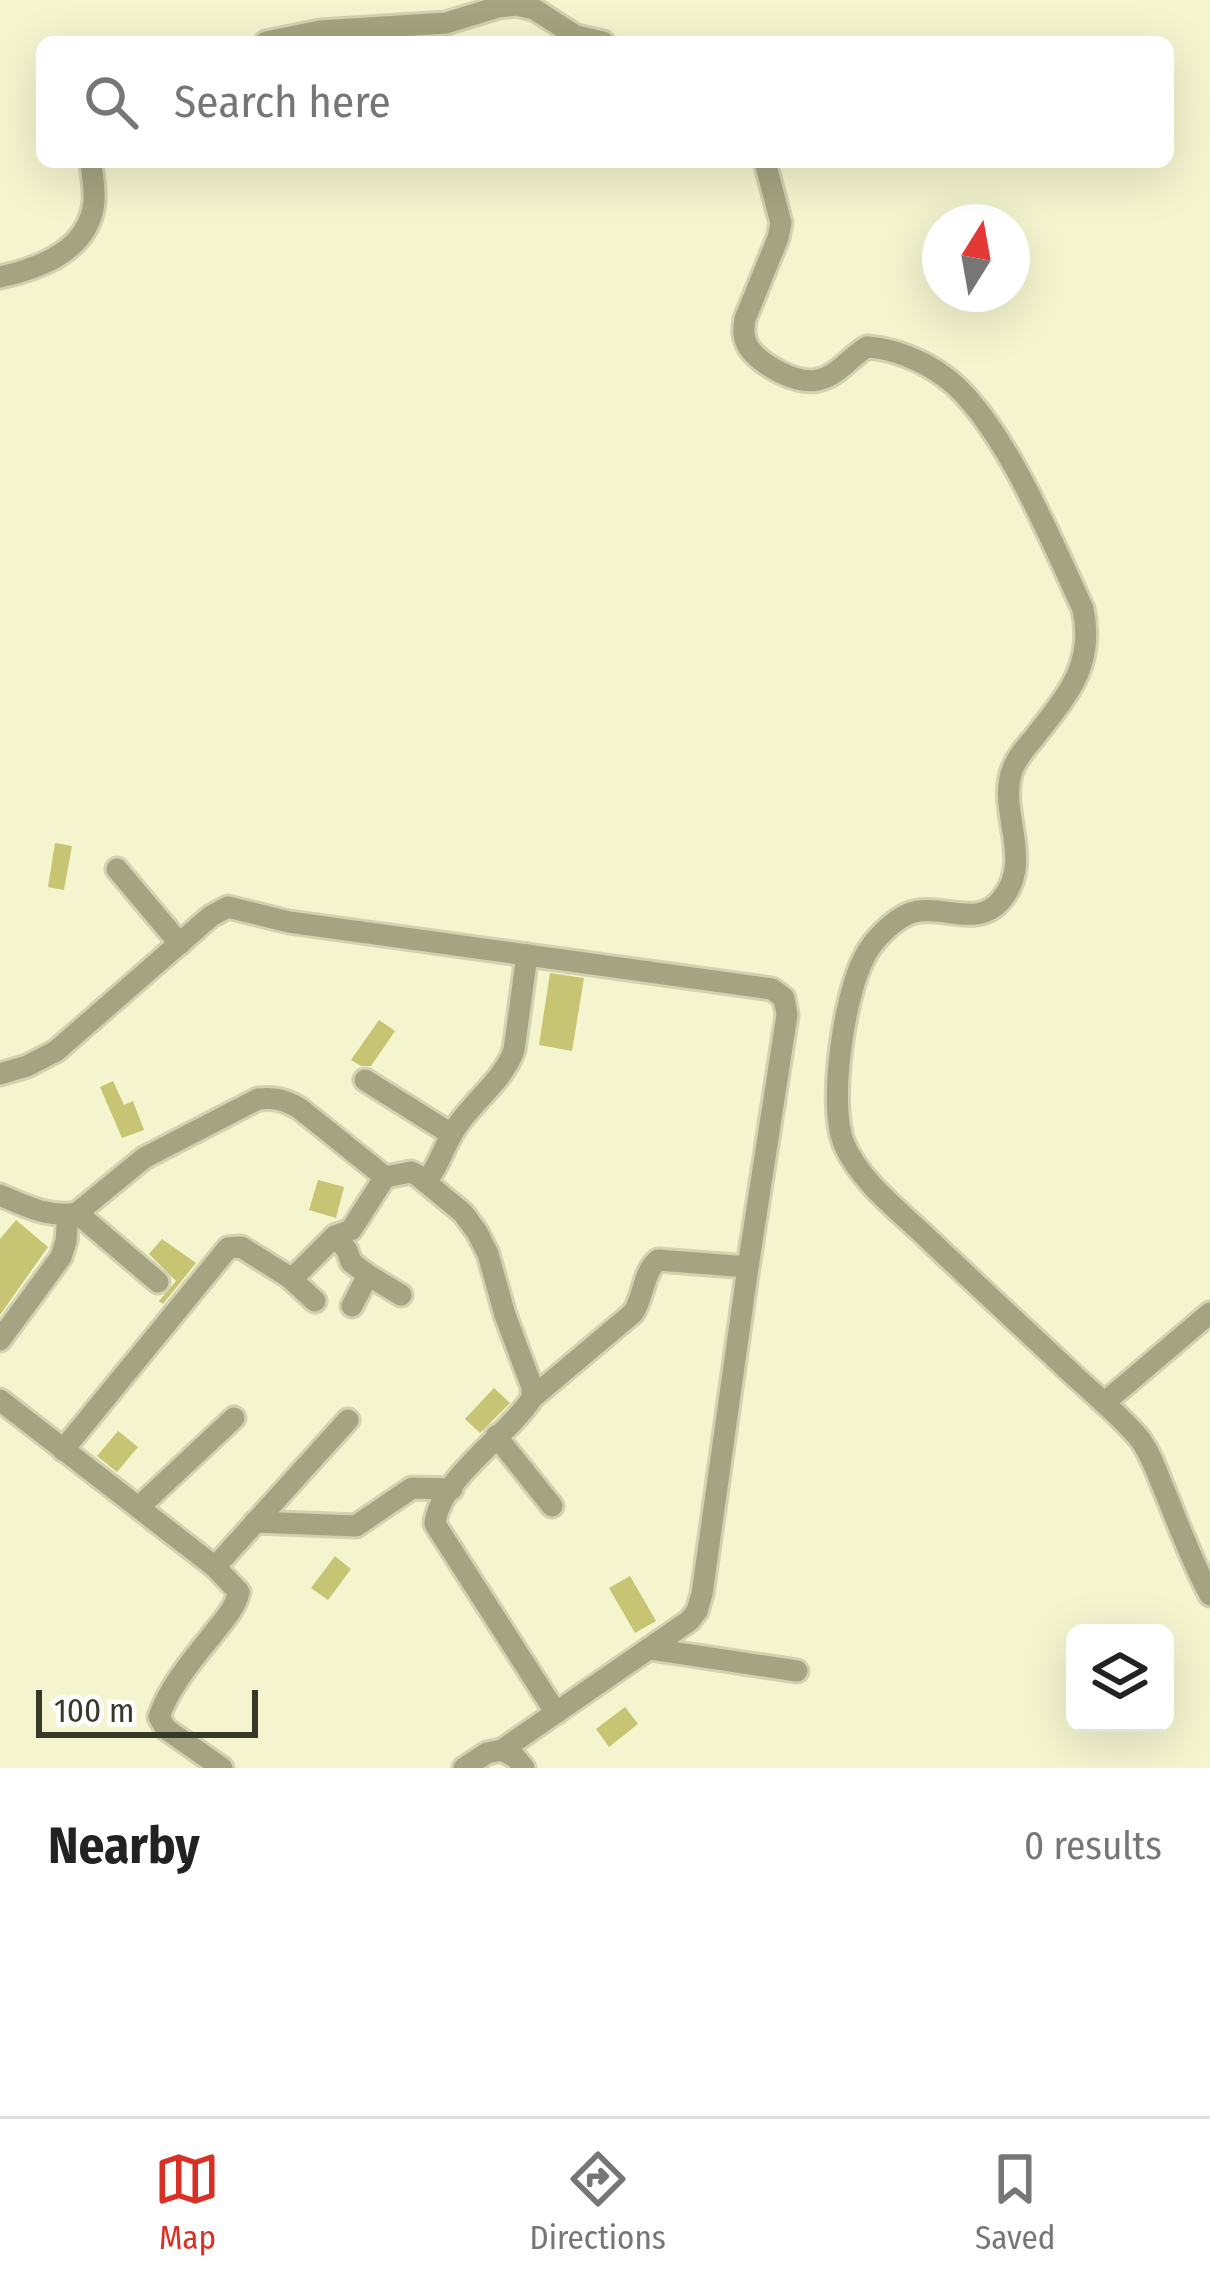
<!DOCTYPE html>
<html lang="en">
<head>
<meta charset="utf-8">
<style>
  body { margin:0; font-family:"Fira Sans Condensed",sans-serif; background:#f2f2f2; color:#222 }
  .controls { position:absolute; right:36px; bottom:36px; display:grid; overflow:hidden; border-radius:18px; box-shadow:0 12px 48px #0002 }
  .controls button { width:108px; height:108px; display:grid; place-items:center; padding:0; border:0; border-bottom:3px solid #e0e0e0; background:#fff; color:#222; font:60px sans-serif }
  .compass { position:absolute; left:922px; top:204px; width:108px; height:108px; border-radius:50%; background:#fff; box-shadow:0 12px 48px #0002; rotate:11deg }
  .scale { position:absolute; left:36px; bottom:30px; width:222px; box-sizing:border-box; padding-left:12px; border:6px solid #383829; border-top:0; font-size:33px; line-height:42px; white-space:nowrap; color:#383829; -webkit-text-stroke:9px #fefefe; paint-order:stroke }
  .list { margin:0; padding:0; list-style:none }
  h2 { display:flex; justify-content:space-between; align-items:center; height:156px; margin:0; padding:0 48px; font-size:51px }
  h2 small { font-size:39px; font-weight:400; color:#767676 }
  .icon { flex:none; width:66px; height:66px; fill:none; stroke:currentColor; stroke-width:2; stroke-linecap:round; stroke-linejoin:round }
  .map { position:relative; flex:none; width:1210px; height:1768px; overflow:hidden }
  .search { position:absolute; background:#fff; box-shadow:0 12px 48px #0002; left:36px; right:36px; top:36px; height:132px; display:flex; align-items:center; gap:30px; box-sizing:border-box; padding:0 42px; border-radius:18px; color:#767676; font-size:45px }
  .sheet { height:348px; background:#fff }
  nav { display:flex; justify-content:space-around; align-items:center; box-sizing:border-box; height:168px; border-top:3px solid #e0e0e0; background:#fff; font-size:33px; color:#767676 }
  nav a { display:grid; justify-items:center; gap:6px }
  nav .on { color:#d93025 }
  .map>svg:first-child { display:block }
  .building { fill:#c7c573 }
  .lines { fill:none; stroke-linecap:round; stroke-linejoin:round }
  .minor-casing { stroke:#d2d2b1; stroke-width:27 }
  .minor { stroke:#a4a482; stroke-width:21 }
</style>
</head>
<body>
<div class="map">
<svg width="1210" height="1768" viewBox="0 0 1210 1768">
  <rect width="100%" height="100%" fill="#f4f4cf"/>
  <g class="building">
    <path d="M55,843L72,846L64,890L48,887Z"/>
    <path d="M550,973L584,978L572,1051L539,1045Z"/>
    <path d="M379,1020L395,1031L371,1066H361L351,1060Z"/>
    <path d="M113,1081L124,1105L133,1101L144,1130L122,1138L100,1087Z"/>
    <path d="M318,1180L344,1187L336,1218L309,1210Z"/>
    <path d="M16,1220L48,1247L0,1315V1239Z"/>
    <path d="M162,1239L196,1263L163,1304L159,1301L176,1281L149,1254Z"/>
    <path d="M494,1388L510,1403L480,1433L465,1419Z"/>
    <path d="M118,1431L138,1447L117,1472L97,1456Z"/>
    <path d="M335,1556L351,1569L328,1600L311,1588Z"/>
    <path d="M630,1576L656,1621L635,1633L609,1588Z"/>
    <path d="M625,1707L638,1724L609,1747L596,1729Z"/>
  </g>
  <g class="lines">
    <g class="minor-casing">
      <g id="minor">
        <path d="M266,42L320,31L446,23L498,7L517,5L534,9L576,36L603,42"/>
        <path d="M765,162L781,223L778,238L745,319C743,330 743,338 749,348C761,365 797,385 818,380C838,376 850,357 867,347C892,348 924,361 945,377C1002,419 1053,544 1083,609C1095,666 1067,695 1034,738C1026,747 1018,756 1013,768C996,810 1035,859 1002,899C977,931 939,901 908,914C891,922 872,941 864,958C844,996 828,1104 844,1144C859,1179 894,1207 921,1232C969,1278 1018,1323 1067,1369C1090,1391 1118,1413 1139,1438C1150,1452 1156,1470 1163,1487C1178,1523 1191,1560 1210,1595"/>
        <path d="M0,277C41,268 89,250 94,202C95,189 92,175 91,162"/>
        <path d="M117,869L180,944"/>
        <path d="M0,1074L27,1066L56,1051L211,916L228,907L289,922L772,989L784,998L787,1015L748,1267L702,1594L697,1611L689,1621L502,1750"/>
        <path d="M365,1080L451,1134"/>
        <path d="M426,1182C439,1166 444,1146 455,1129C472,1102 504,1080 514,1050L527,955"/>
        <path d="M0,1195C25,1206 49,1218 77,1213L144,1158L258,1099C274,1097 285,1100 299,1108L385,1177L411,1172L417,1175L463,1213L477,1232L488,1254L505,1315L532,1387V1398C509,1435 439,1479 435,1524L556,1713"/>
        <path d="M77,1213L158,1282"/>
        <path d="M335,1236L347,1250L351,1262L368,1275L352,1306"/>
        <path d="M368,1275L401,1295"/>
        <path d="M289,1277L298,1273L335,1236L351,1230L385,1177"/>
        <path d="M0,1340L61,1257L66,1241L68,1215"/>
        <path d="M532,1398L633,1313C644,1297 643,1272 658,1260L748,1267"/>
        <path d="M0,1400L215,1567L239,1592C235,1609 223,1621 213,1634C193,1659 169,1687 159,1717L166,1729L222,1768"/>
        <path d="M1104,1403L1210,1313"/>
        <path d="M496,1436L552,1506"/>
        <path d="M63,1450L228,1248L241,1247L289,1277L315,1301"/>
        <path d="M139,1507L234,1418"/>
        <path d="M255,1522L356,1526L412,1488L452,1489"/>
        <path d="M215,1567L348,1420"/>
        <path d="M651,1649L797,1671"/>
        <path d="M464,1768L487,1753L502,1750L515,1757L524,1768"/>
      </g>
    </g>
    <use href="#minor" class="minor"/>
  </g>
</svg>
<div class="controls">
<button><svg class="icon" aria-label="layers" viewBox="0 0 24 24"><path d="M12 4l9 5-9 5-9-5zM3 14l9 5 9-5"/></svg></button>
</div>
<svg class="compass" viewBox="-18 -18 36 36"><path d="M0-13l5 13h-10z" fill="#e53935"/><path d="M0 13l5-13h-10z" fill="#767676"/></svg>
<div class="scale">100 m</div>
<div class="search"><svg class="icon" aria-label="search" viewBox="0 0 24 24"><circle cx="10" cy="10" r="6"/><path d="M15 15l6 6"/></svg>Search here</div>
</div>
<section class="sheet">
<h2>Nearby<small>0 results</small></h2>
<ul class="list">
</ul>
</section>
<nav>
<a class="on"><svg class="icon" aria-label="map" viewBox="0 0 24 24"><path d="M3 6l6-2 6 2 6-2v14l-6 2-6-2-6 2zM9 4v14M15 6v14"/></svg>Map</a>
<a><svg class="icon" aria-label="directions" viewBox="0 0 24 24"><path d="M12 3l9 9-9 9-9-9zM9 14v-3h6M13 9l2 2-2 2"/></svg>Directions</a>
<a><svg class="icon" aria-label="saved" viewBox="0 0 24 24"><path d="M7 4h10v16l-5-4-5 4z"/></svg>Saved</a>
</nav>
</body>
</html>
